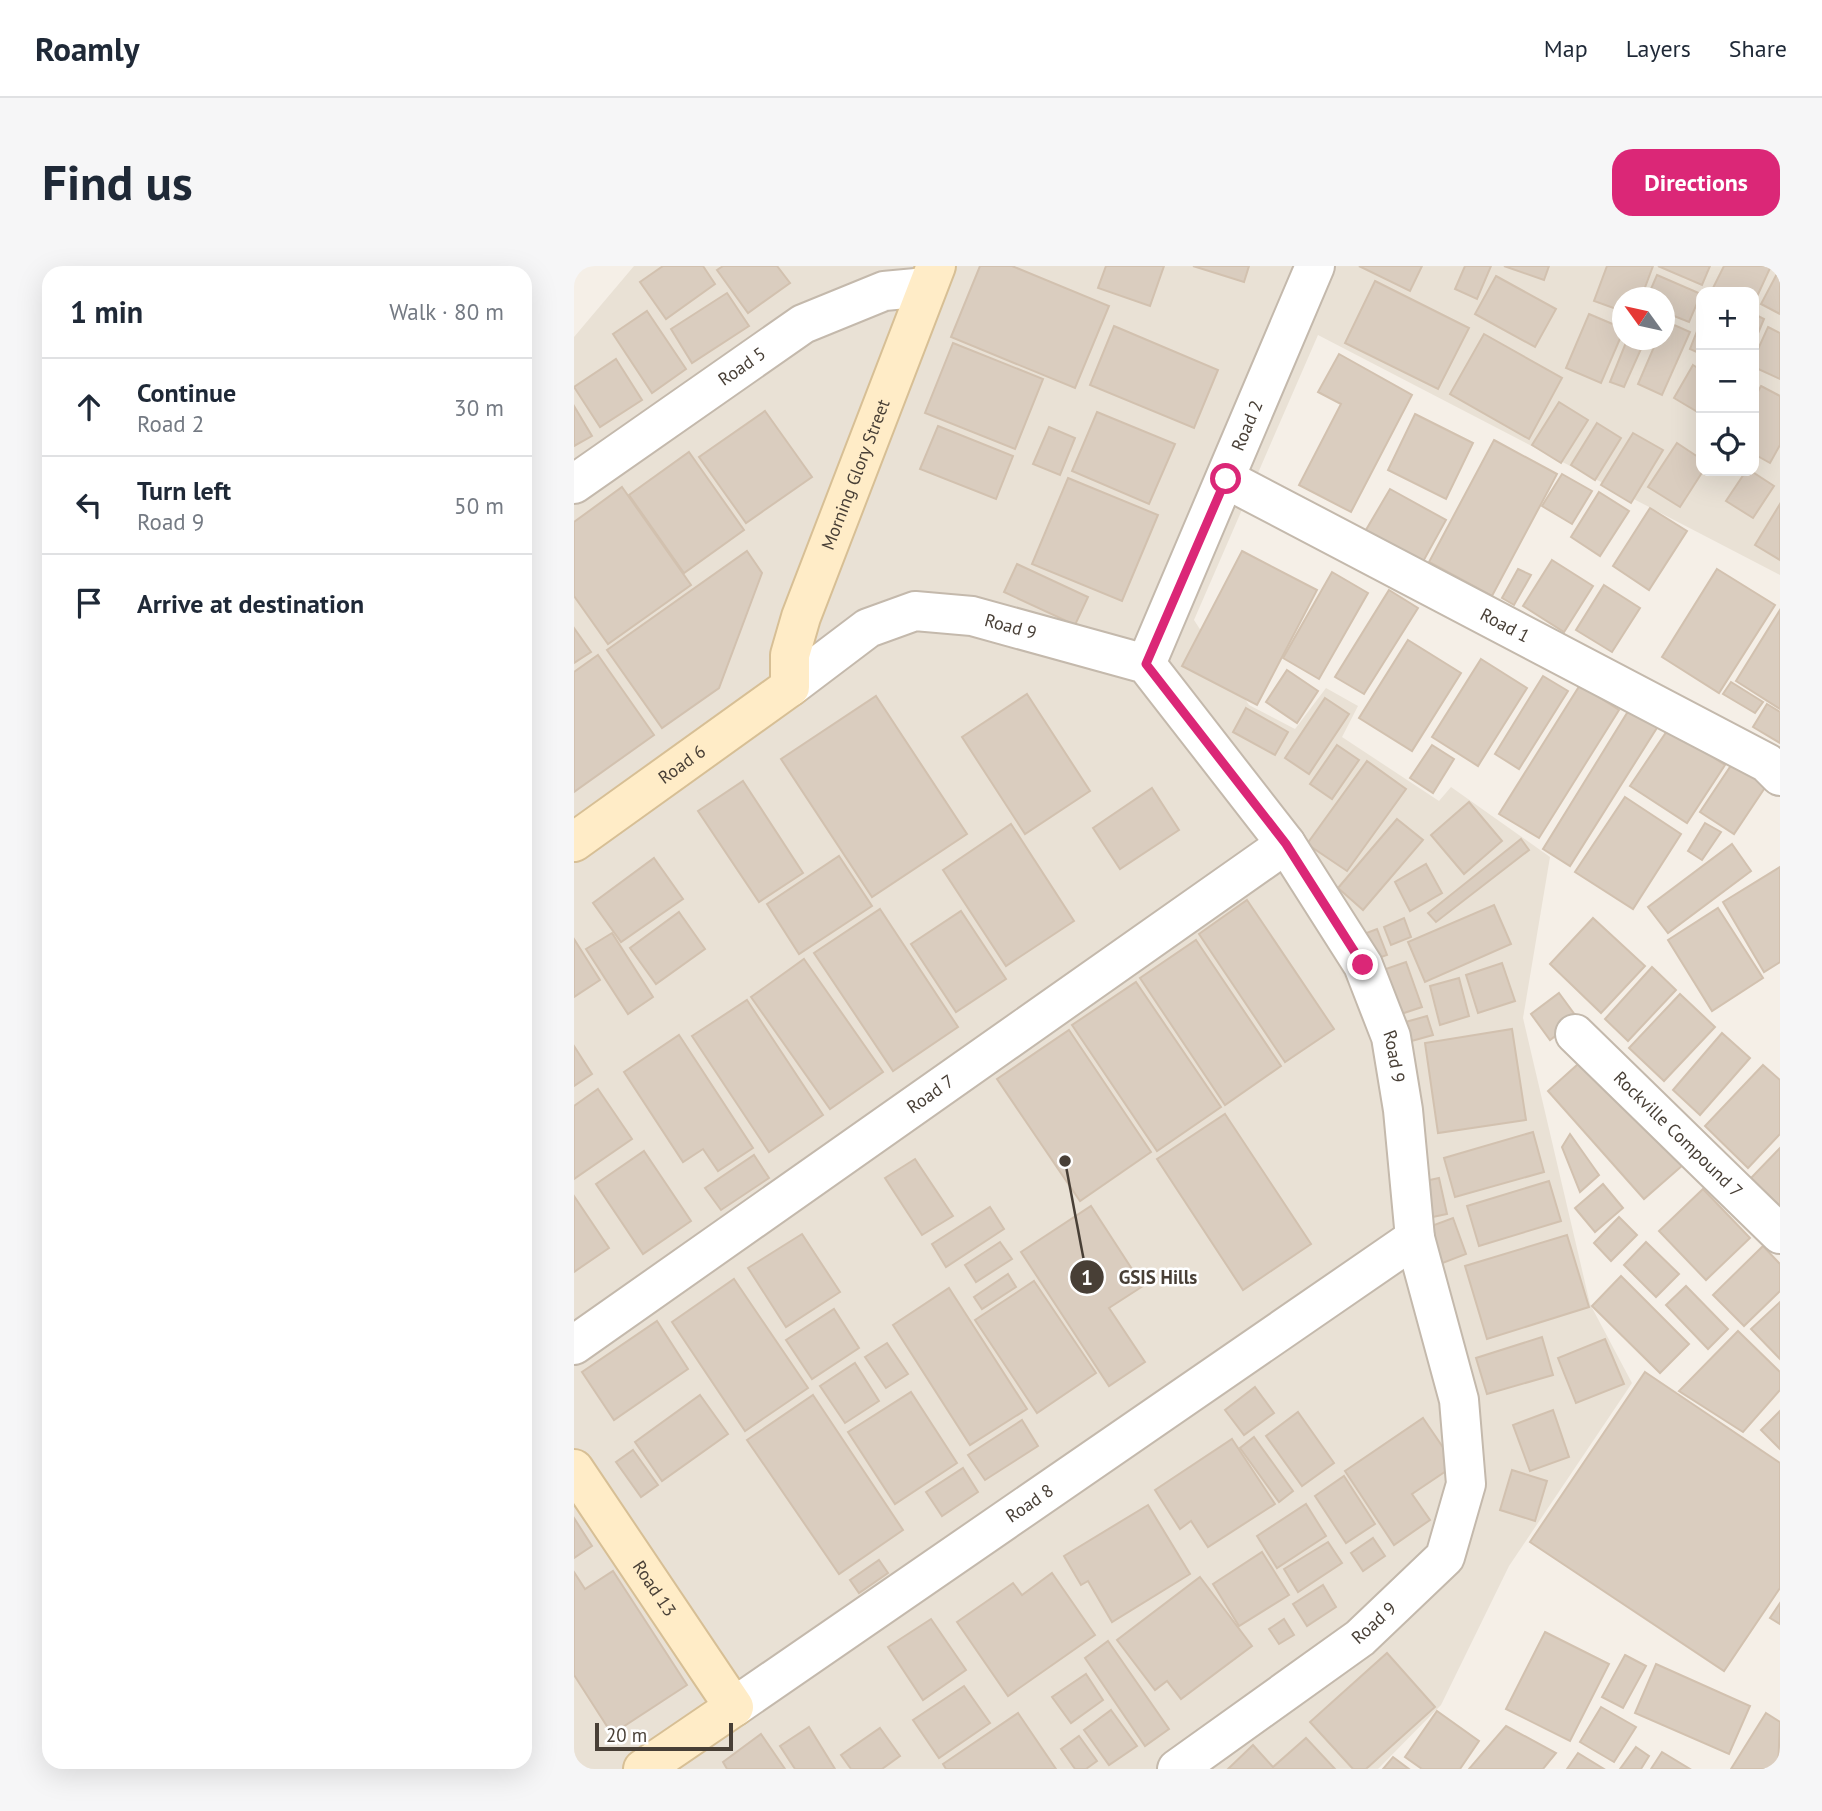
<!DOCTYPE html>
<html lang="en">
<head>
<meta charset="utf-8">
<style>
  body { margin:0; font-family:"PT Sans",sans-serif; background:#f6f6f7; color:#1f2937 }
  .controls { position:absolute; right:21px; top:21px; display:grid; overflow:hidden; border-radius:14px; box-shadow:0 7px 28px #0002 }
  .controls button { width:63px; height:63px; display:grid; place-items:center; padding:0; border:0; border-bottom:2px solid #e0e1e3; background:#fff; color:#1f2937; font:35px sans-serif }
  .compass { position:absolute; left:1038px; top:21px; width:63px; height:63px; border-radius:50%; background:#fff; box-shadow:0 7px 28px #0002; rotate:303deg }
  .scale { position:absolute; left:21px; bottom:18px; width:138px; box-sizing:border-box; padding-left:7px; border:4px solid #483f36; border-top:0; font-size:19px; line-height:24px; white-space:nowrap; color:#483f36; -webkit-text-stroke:5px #fff; paint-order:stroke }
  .stop { position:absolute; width:21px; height:21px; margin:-16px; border:5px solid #db2777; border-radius:50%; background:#fff }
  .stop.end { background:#db2777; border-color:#fff; box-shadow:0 2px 7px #0008 }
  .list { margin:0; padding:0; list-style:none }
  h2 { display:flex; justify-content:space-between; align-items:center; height:91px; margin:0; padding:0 28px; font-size:30px }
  h2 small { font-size:23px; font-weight:400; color:#747a83 }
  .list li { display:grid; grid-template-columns:46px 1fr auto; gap:21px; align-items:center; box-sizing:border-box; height:98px; padding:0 28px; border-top:2px solid #e0e1e3 }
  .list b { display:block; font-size:26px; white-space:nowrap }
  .list p { margin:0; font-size:23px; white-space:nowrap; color:#747a83 }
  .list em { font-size:23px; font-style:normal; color:#747a83 }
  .icon { flex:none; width:38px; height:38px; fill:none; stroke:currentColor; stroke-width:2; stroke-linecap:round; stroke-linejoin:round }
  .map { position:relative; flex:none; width:1206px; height:1503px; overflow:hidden; border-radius:21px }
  header { display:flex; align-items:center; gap:42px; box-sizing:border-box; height:98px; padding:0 35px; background:#fff; border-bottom:2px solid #e0e1e3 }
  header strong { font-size:33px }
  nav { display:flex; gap:38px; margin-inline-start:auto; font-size:24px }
  .intro { display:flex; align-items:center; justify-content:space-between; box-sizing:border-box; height:168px; padding:0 42px }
  h1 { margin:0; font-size:49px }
  .button { padding:18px 32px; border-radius:21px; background:#db2777; color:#fff; font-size:24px; font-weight:700 }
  main { display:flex; gap:42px; padding:0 42px }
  aside { flex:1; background:#fff; border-radius:21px; box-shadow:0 7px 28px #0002 }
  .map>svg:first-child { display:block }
  .residential { fill:#e9e1d5; fill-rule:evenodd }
  .building { fill:#dacdbf; stroke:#d2c1af; stroke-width:2 }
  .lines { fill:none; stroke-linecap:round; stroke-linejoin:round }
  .street-casing { stroke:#c4b9ac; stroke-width:42 }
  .secondary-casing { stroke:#d7bf95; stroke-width:42 }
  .street { stroke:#fff; stroke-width:38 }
  .secondary { stroke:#ffecc7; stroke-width:38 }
  .route { stroke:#db2777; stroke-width:9 }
  .labels { text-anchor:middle; stroke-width:5; stroke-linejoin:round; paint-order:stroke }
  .street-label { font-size:18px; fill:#483f36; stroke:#fff }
  .leader { fill:none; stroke:#483f36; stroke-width:2.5 }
  .callout-dot { fill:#483f36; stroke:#fff; stroke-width:2.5 }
  .mark-label { font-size:21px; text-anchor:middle; font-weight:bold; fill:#fff }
  .callout-label { font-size:19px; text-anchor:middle; font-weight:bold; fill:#483f36; stroke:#fff; stroke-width:5; stroke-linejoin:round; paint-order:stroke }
</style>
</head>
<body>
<header>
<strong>Roamly</strong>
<nav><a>Map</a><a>Layers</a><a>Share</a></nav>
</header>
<div class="intro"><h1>Find us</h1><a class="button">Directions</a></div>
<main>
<aside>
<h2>1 min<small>Walk · 80 m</small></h2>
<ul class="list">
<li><svg class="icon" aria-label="ahead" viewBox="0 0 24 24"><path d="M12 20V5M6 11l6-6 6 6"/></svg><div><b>Continue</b><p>Road 2</p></div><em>30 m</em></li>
<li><svg class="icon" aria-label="left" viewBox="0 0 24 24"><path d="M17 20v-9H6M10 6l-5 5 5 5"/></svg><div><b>Turn left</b><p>Road 9</p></div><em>50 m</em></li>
<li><svg class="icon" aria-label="arrive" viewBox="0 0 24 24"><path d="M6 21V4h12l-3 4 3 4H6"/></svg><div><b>Arrive at destination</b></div></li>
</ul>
</aside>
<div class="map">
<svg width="1206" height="1503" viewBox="0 0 1206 1503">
  <rect width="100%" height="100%" fill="#f5efe7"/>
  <path class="residential" d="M60,0H1206V309L744,69L620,354L675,439L721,463L752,422L784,440L768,471L865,535L877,521L976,591L949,752L1016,1038L1058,1117L935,1300L867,1439L804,1503H0V71ZM1127,26H1180V205H1127ZM1048,32H1090V74H1048Z"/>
  <g class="building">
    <path d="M89,0H129L141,18L92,53L66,16Z"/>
    <path d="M149,0H203L216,17L174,47L143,4Z"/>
    <path d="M406,0H438L535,40L501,122L377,71Z"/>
    <path d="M532,0H590L576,40L524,22Z"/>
    <path d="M619,0H675L670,16Z"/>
    <path d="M785,0H848L836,25Z"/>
    <path d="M891,0H917L903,33L881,23Z"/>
    <path d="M930,0H975L970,14Z"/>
    <path d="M1033,0H1079L1067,32H1048V45L1020,35Z"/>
    <path d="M1084,0H1136L1128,19Z"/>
    <path d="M1150,0H1197L1180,37V26H1148L1139,22Z"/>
    <path d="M1206,2V48L1187,38Z"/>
    <path d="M1083,9L1127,28L1115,56L1090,46V32H1073Z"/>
    <path d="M922,10L982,43L961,81L901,48Z"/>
    <path d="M801,15L895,62L864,123L771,77Z"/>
    <path d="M153,27L175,60L118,97L97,63Z"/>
    <path d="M73,45L112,103L78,127L39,68Z"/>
    <path d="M1015,48L1048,62V68L1027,117L992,102Z"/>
    <path d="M1180,48L1190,53L1180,77Z"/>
    <path d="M1091,55L1116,66L1088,129L1064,118L1083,74H1090Z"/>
    <path d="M1127,55V88L1116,83Z"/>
    <path d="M540,60L644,104L620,162L516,119Z"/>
    <path d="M1194,61L1206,67V113L1180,101V92Z"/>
    <path d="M910,68L988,112L955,173L876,128Z"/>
    <path d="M1053,74H1071L1050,121L1036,116Z"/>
    <path d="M379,77L469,113L441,183L351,147Z"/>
    <path d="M765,88L838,129L777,246L725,219L767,138L744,126Z"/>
    <path d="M42,93L68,134L26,161L0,121Z"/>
    <path d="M1119,99L1127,104V148L1100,132Z"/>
    <path d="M1187,120L1206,130V179L1196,197L1180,188V133Z"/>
    <path d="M985,136L1014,154L987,197L958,179Z"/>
    <path d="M0,140L18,170L0,180Z"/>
    <path d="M191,145L238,211L172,257L125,191Z"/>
    <path d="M523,146L601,178L575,238L498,205Z"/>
    <path d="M841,148L899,177L872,233L814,204Z"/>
    <path d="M1023,157L1047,172L1021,214L997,199Z"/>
    <path d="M364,160L439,190L422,233L346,203Z"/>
    <path d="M475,161L501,172L486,209L459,198Z"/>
    <path d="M1059,167L1089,184L1057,237L1027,219Z"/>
    <path d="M920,174L983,208L918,330L855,296Z"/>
    <path d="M1103,177L1127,193V205H1129L1106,241L1074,221Z"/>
    <path d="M115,186L170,264L110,307L55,229Z"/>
    <path d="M1172,205H1177L1200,220L1179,252L1152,235Z"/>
    <path d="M988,208L1018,225L998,258L968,240Z"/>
    <path d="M494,212L584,249L548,335L458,298Z"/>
    <path d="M48,221L117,319L34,378L0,330V256Z"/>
    <path d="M816,223L872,254L846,301L789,269Z"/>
    <path d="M1025,226L1055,245L1026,290L997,271Z"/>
    <path d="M1206,238V294L1181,279Z"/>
    <path d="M1076,242L1113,265L1075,324L1039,300Z"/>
    <path d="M173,285L188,307L145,422L88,462L33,384Z"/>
    <path d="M668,285L743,324L683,439L608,400Z"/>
    <path d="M978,294L1019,320L990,366L949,340Z"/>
    <path d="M443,298L514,331L501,359L430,326Z"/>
    <path d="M944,303L957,309L940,339L928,332Z"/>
    <path d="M1143,303L1201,339L1145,427L1088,391Z"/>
    <path d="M758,306L794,327L745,413L709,392Z"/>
    <path d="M1030,319L1066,342L1038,386L1002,364Z"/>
    <path d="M815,324L844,342L790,428L761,411Z"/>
    <path d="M1206,344V443L1162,415Z"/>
    <path d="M0,362L17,386L0,397Z"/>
    <path d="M834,374L887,407L838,485L785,452Z"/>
    <path d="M24,389L80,469L0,526V406Z"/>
    <path d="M907,393L953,422L904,500L858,471Z"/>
    <path d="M713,404L744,425L723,457L692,436Z"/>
    <path d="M969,410L994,425L945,503L921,488Z"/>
    <path d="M1157,416L1189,436L1181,447L1149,428Z"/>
    <path d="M1006,419L1045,444L965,572L925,548Z"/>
    <path d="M453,428L516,525L451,568L388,471Z"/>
    <path d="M302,430L393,568L298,631L207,493Z"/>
    <path d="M751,432L775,448L735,508L711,492Z"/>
    <path d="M1193,438L1206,446V477L1179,461Z"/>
    <path d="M1058,439L1086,457L996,600L969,583Z"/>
    <path d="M672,442L714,466L701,489L659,466Z"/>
    <path d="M1095,462L1151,499L1113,557L1056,520Z"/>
    <path d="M763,479L785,494L758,533L736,518Z"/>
    <path d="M858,479L880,493L859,527L836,512Z"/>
    <path d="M793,495L832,523L773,605L733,578Z"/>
    <path d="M1158,498L1192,520L1160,568L1126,546Z"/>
    <path d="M169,515L229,607L185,636L124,545Z"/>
    <path d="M578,522L605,564L546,603L519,562Z"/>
    <path d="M1051,531L1107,568L1059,643L1001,606Z"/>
    <path d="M895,536L928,575L890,608L857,569Z"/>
    <path d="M823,553L849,574L789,644L764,622Z"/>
    <path d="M1131,557L1147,566L1128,594L1114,585Z"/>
    <path d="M437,558L500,655L432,700L369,604Z"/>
    <path d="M947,573L955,584L862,656L854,647Z"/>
    <path d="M1158,578L1177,605L1094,667L1074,641Z"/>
    <path d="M265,590L298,640L225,688L193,638Z"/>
    <path d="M80,592L109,633L47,676L19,637Z"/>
    <path d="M852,598L868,627L836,645L821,616Z"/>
    <path d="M1206,601V696L1190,706L1149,636Z"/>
    <path d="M673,634L760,763L711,796L625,668Z"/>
    <path d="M920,639L937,678L851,716L834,676Z"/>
    <path d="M1144,642L1189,712L1138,745L1094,674Z"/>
    <path d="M306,643L384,761L319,805L240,687Z"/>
    <path d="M387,645L432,713L382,746L337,678Z"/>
    <path d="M105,646L131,683L82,718L56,682Z"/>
    <path d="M830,652L837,671L817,679L810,661Z"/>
    <path d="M1019,652L1071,700L1027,747L976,698Z"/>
    <path d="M803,663L813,689L796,695L787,669Z"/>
    <path d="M38,667L79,731L54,748L12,683Z"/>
    <path d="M0,673L26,714L0,731Z"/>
    <path d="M622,674L707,800L651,839L566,712Z"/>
    <path d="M230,693L309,806L256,843L177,731Z"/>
    <path d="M832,696L848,741L818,751L803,706Z"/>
    <path d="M928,697L941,735L904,747L892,709Z"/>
    <path d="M1078,701L1102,724L1054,775L1031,753Z"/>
    <path d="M885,712L895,750L866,759L856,720Z"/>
    <path d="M562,716L647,841L583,885L498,759Z"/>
    <path d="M985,727L1004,753L976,774L957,748Z"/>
    <path d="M1106,728L1141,761L1090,815L1055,782Z"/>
    <path d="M173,734L249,849L195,886L118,770Z"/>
    <path d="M853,750L859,769L834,776L828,757Z"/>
    <path d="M938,763L952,854L864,867L851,777Z"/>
    <path d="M495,764L577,886L506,935L423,813Z"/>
    <path d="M1148,767L1176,792L1126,849L1099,824Z"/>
    <path d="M105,769L179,882L144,905L129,883L109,896L50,806Z"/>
    <path d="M0,780L18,808L0,820Z"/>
    <path d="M1013,790L1109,899L1070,933L974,825Z"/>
    <path d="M1189,799L1206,814V868L1174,902L1131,860Z"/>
    <path d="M24,823L58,873L0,913V840Z"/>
    <path d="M651,848L737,978L669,1024L583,893Z"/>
    <path d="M959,866L970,906L881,931L870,892Z"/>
    <path d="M996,868L1025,909L1006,926L988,881Z"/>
    <path d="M1206,882V940L1177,912Z"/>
    <path d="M70,885L117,955L69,988L22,918Z"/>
    <path d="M180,889L195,912L147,944L131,922Z"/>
    <path d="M341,893L379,950L348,969L311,912Z"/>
    <path d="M865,912L873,948L849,953L842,917Z"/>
    <path d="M975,915L987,955L905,980L893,940Z"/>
    <path d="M1029,918L1049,942L1021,966L1001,942Z"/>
    <path d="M1129,923L1176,972L1132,1014L1085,965Z"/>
    <path d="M0,930L35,982L0,1006Z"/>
    <path d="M517,940L569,1020L535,1042L571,1096L535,1120L447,986Z"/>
    <path d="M416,941L430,963L372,1001L358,978Z"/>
    <path d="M1045,951L1063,969L1037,995L1020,977Z"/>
    <path d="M879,952L892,988L866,998L852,962Z"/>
    <path d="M228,968L266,1026L212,1061L174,1002Z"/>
    <path d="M993,969L1015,1041L913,1073L891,1000Z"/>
    <path d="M426,976L438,993L402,1016L391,999Z"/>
    <path d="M1072,976L1105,1008L1082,1031L1050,999Z"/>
    <path d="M1189,980L1206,998V1025L1170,1060L1139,1029Z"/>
    <path d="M434,1008L442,1021L408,1043L400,1031Z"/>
    <path d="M1047,1010L1115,1078L1086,1107L1018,1040Z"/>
    <path d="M160,1013L234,1122L171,1165L98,1056Z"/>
    <path d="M460,1015L522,1107L463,1147L401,1054Z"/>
    <path d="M1112,1020L1154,1063L1134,1083L1092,1039Z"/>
    <path d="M375,1022L453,1143L396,1179L319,1059Z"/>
    <path d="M1206,1036V1093L1177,1063Z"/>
    <path d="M260,1043L285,1082L238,1113L212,1074Z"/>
    <path d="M83,1055L114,1103L40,1154L8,1106Z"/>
    <path d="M1164,1065L1206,1106V1124L1169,1166L1105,1125Z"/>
    <path d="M968,1071L979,1109L913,1128L902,1092Z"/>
    <path d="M1031,1073L1050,1118L1002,1137L984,1092Z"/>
    <path d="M313,1077L334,1108L312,1122L291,1091Z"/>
    <path d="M281,1097L305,1135L271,1157L246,1120Z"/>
    <path d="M1071,1106L1206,1197V1322L1150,1405L956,1276Z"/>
    <path d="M681,1121L700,1147L670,1169L651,1144Z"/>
    <path d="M337,1126L383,1197L321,1238L274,1166Z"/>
    <path d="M126,1129L154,1168L88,1215L61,1176Z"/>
    <path d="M239,1129L329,1264L265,1308L173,1174Z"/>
    <path d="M979,1144L995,1191L956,1205L939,1159Z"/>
    <path d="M1206,1145V1183L1187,1164Z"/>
    <path d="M724,1146L760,1197L728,1220L692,1170Z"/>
    <path d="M849,1152L881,1199L838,1228L856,1254L820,1279L771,1205Z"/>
    <path d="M448,1154L464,1180L411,1214L394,1189Z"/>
    <path d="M680,1171L719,1225L705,1236L666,1182Z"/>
    <path d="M658,1173L701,1238L634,1281L617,1255L606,1263L581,1224Z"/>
    <path d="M59,1184L84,1219L67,1231L42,1196Z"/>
    <path d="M389,1202L404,1226L368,1250L352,1226Z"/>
    <path d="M938,1204L973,1215L961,1255L926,1244Z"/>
    <path d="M770,1210L801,1258L772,1277L741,1230Z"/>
    <path d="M732,1238L752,1270L703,1302L683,1270Z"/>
    <path d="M574,1239L616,1308L538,1356L514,1315L507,1319L490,1290Z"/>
    <path d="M0,1252L18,1280L0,1292Z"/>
    <path d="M799,1272L811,1290L789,1305L777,1287Z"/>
    <path d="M754,1276L768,1297L724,1326L710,1303Z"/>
    <path d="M688,1286L715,1329L665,1360L639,1318Z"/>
    <path d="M305,1294L314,1307L285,1327L276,1314Z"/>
    <path d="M39,1305L113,1419L38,1468L0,1409V1306L11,1323Z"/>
    <path d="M478,1307L521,1369L434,1430L383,1356L439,1317L448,1329Z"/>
    <path d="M626,1311L678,1380L607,1433L593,1415L581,1424L543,1374Z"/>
    <path d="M749,1319L762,1341L733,1360L719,1338Z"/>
    <path d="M1206,1337V1358L1196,1352Z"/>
    <path d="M357,1353L392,1404L349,1434L314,1381Z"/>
    <path d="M710,1353L720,1369L705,1378L695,1363Z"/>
    <path d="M971,1366L1035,1398L996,1475L932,1443Z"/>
    <path d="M534,1375L595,1463L571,1480L511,1392Z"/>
    <path d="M813,1387L861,1441L792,1503H779L736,1456Z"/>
    <path d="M1051,1389L1072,1400L1049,1442L1028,1431Z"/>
    <path d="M1082,1398L1176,1440L1155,1488L1061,1447Z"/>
    <path d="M512,1408L529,1434L497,1457L478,1431Z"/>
    <path d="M390,1420L416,1457L365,1492L339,1454Z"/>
    <path d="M1027,1441L1062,1461L1040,1496L1006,1476Z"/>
    <path d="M537,1444L563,1480L535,1499L510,1464Z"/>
    <path d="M863,1445L905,1475L886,1503H848L831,1491Z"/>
    <path d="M444,1447L482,1503H372L369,1498Z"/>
    <path d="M1192,1447L1206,1456L1204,1503H1157Z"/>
    <path d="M932,1460L982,1487L969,1503H895Z"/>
    <path d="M235,1461L261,1503H221L206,1480Z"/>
    <path d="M306,1462L326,1490L308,1503H277L267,1489Z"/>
    <path d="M187,1468L211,1503H153L149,1496Z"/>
    <path d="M505,1470L523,1495L512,1503H501L487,1483Z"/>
    <path d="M732,1472L761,1503H654L679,1479L699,1501Z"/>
    <path d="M1062,1481L1075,1490L1067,1503H1046Z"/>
    <path d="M1088,1486L1116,1503H1077Z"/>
    <path d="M1004,1487L1030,1503H993Z"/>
    <path d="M819,1491L835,1503H809Z"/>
  </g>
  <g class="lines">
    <g class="street-casing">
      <g id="street">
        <path id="s1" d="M652,213L1193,497L1206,510"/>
        <path id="s2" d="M0,218L229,58L310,25L353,21"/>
        <path id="s3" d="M572,398L741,0"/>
        <path id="s4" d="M216,421L294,362L341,345L398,350L572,398L712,578L789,699L817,771L829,844L841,972L885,1134L892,1218L871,1291L786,1372L603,1503"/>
        <path id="s5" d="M1001,768L1206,968"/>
        <path id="s6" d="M0,1079L712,578"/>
        <path id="s7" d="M160,1441L841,972"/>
      </g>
    </g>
    <g class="secondary-casing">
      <g id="secondary">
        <path id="s8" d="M0,576L216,421V389L227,351L362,0"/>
        <path id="s9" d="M0,1203L160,1441L69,1503"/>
      </g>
    </g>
    <use href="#street" class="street"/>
    <use href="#secondary" class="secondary"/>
  </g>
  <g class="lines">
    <path class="route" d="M652,213L572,398L712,578L789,699"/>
  </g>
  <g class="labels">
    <g class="street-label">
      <text dy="6" stroke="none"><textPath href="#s2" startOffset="205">Road 5</textPath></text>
      <text dy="6" stroke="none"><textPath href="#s3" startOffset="259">Road 2</textPath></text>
      <text dy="6" stroke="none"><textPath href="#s8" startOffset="490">Morning Glory Street</textPath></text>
      <text dy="6" stroke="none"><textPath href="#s1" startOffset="315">Road 1</textPath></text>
      <text dy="6" stroke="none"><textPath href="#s4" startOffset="245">Road 9</textPath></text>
      <text dy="6" stroke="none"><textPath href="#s8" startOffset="133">Road 6</textPath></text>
      <text dy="6" stroke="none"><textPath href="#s4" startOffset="854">Road 9</textPath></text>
      <text dy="6" stroke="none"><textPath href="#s6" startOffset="436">Road 7</textPath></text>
      <text dy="6" stroke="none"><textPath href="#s5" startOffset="144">Rockville Compound 7</textPath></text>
      <text dy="6" stroke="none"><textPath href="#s7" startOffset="359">Road 8</textPath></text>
      <text dy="6" stroke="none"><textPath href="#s9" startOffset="144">Road 13</textPath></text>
      <text transform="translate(800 1357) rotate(-42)" y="6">Road 9</text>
    </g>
  </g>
  <path class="leader" d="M491 895L513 1011"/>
  <g class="callout-dot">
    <circle cx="491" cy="895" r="7"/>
    <circle cx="513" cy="1011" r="18"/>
  </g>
  <g class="mark-label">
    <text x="513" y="1019">1</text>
  </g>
  <g class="callout-label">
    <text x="584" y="1018">GSIS Hills</text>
  </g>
</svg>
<div class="controls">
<button>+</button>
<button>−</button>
<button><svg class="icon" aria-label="locate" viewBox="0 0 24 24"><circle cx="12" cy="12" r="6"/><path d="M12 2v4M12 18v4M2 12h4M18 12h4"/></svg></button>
</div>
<svg class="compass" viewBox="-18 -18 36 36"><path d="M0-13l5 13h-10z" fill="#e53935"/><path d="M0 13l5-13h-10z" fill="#747a83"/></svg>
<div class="scale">20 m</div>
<div class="stop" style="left:652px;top:213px"></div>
<div class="stop end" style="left:789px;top:699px"></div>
</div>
</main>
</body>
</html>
